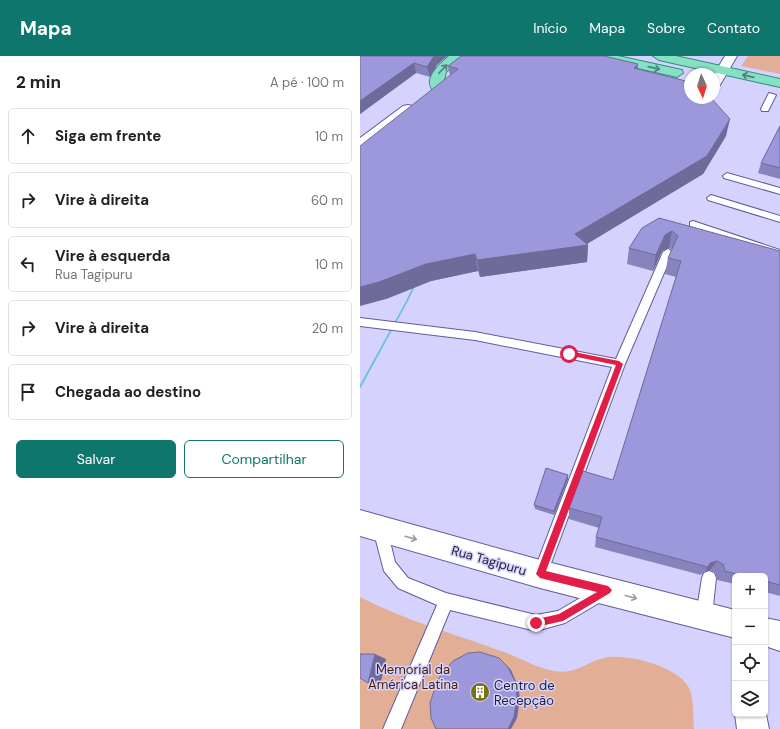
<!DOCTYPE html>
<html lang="pt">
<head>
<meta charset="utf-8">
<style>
  body { margin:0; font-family:"DM Sans",sans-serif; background:#f6f6f6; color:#202124 }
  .controls { position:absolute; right:12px; bottom:12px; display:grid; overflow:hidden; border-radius:6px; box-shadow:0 1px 3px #0004 }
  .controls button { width:36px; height:36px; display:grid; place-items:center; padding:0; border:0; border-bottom:1px solid #e0e0e0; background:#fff; color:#202124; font:20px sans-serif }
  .compass { position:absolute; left:324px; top:12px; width:36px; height:36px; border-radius:50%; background:#fff; box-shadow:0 1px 3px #0004; rotate:176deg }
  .stop { position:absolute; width:12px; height:12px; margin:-9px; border:3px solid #e11d48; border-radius:50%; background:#fff }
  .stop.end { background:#e11d48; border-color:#fff; box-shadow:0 1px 4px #0008 }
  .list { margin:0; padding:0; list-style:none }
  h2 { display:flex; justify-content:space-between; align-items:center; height:52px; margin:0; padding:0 16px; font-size:17px }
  h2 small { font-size:13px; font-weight:400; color:#757577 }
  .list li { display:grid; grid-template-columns:26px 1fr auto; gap:12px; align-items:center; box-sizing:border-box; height:56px; margin:0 8px 8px; padding:0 8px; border:1px solid #e0e0e0; border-radius:6px }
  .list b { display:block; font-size:15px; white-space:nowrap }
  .list p { margin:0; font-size:13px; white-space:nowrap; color:#757577 }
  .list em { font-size:13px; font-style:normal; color:#757577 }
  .actions { display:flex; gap:8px; padding:12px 16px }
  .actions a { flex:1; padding:9px 0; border:1px solid #0f766e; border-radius:6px; text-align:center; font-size:14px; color:#0f766e }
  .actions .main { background:#0f766e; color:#fff }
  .icon { flex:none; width:22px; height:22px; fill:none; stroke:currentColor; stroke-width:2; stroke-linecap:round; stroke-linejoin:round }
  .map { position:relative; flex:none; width:420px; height:673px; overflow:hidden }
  header { display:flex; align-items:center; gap:24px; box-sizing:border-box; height:56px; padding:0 20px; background:#0f766e; color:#fff }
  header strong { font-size:19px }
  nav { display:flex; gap:22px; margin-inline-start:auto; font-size:14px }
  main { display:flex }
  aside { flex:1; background:#fff }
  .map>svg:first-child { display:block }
  .green { fill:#e2ae95 }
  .water { fill:#6bc1e4 }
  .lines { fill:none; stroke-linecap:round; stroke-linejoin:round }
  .lane-casing { stroke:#615b99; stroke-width:2 }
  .street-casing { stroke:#615b99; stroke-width:2 }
  .secondary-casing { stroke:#615b99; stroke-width:2 }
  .primary-casing { stroke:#2d8e79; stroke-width:2 }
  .lane { fill:#fff; fill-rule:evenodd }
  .street { fill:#fff; fill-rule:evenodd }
  .secondary { fill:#fff; fill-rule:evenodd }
  .primary { fill:#85e0c4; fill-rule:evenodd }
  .wall { fill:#8783bd }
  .shaded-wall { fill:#6e6a9a }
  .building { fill:#9d98dc; stroke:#6e6a9a }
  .oneway { stroke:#537f7e }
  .oneway2 { stroke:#9b9aa6 }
  .route { fill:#e11d48 }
  .labels { text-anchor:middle; stroke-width:3; stroke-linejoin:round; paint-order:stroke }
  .near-street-label { font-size:13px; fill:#211e39; stroke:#d5d3fe }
  .near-park-label { font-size:13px; fill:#481c03; stroke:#d5d3fe }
  .near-poi-label { font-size:13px; fill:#211e39; stroke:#d5d3fe; text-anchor:start }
</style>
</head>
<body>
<header>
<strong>Mapa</strong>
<nav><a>Início</a><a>Mapa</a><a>Sobre</a><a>Contato</a></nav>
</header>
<main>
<aside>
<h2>2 min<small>A pé · 100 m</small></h2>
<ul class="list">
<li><svg class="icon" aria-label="ahead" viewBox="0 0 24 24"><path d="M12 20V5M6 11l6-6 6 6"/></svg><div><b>Siga em frente</b></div><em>10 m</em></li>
<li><svg class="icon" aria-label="right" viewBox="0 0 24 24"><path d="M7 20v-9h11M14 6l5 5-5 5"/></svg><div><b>Vire à direita</b></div><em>60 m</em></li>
<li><svg class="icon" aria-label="left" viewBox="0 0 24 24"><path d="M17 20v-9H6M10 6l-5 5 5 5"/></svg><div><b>Vire à esquerda</b><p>Rua Tagipuru</p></div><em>10 m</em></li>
<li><svg class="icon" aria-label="right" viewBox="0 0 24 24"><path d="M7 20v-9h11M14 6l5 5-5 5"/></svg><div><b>Vire à direita</b></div><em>20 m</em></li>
<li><svg class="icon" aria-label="arrive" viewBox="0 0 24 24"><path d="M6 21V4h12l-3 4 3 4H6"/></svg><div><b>Chegada ao destino</b></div></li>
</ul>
<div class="actions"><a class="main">Salvar</a><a>Compartilhar</a></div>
</aside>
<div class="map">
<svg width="420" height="673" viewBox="0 0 420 673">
  <rect width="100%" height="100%" fill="#d5d3fe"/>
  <g class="green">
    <path d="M388,0H420V18L381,10Z"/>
    <path d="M0,541C44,564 92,577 138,594C155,599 172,610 189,614C216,620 221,608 244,602C265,596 322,611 330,634C334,645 333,661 334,673H0Z"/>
  </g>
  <path class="water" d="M125,85L48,245L0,333V329L46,245L122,86Z"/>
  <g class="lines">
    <g class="lane-casing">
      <g id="lane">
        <path d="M409,37L416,39L408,55H402L401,53Z"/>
        <path d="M367,117L420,132V138L364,122L363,120Z"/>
        <path d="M351,139L420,160V166L348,144L347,142Z"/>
        <path d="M333,165L420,194V201L330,170V166Z"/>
        <path d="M308,193L313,196L265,308L187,518L185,523L180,525L175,523L173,518L252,311L115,284L0,270V262L115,276L256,303L303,196Z"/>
        <path d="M20,466L25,468L27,473L35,506L48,522L86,537L176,559L198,555L244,528L249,531L252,536L249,541L205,567L176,575L90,554L41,673H23L77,549L38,532L24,515L13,473L15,468Z"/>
        <path d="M349,515L354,517L356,522L352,560L349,565L344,568L339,565L336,560L342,522L344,517Z"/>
      </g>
    </g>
    <g class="street-casing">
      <g id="street">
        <path d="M365,0H377L360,29L354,30V18Z"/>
        <path d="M405,654L409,673H377L375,658H405Z"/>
      </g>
    </g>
    <g class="secondary-casing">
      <g id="secondary">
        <path d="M48,49L53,50L55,53L53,56L5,92L0,93V82L43,50Z"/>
        <path d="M0,454L180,504L375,554V582L180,532L0,480Z"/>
        <path d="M405,562L420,565V595L405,590Z"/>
      </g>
    </g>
    <g class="primary-casing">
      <g id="primary">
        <path d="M89,0H103L86,16L82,33H72C64,21 81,7 89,0Z"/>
        <path d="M236,0H258L322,14L323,17L317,21L238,3Z"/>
        <path d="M293,0H316L420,23V31L299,4Z"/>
      </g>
    </g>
    <use href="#lane" class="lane"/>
    <use href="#street" class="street"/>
    <use href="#secondary" class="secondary"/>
    <use href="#primary" class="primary"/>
  </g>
  <g class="wall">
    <path d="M0,0H87L77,9L70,21L56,17L0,58Z"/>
    <path d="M88,10L277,13L366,80L343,118L227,188L228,189L227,206L120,221L118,215L71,225L26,243L90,20Z"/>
    <path d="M420,70V123L398,117L401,107Z"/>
    <path d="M299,162L420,195V540L405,536V520H375V528L357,524L355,516L350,514L345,515L341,519L235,491L236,481L239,472L209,463V452L253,424L316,221L305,218L308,202L312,194L309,192L302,195L293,215L267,208L269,192Z"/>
    <path d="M208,419V423L194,459L175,453L174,449Z"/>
  </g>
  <g class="shaded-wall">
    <path d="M74,0H87L77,9L70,21L67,11Z"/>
    <path d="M54,7L56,17L0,58V45Z"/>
    <path d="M278,8L276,25L274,12Z"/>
    <path d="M370,63L366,80L343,118L225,189H228L227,206L120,221L117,204L215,178Z"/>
    <path d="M312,175L309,192L302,195L293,215L296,199L305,179Z"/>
    <path d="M115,198L118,215L71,225L26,243L0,250V231L66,208Z"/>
    <path d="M208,419V423L194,459V455Z"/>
    <path d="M357,505L350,514L345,515L350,507Z"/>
    <path d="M15,598L26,603L20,630L8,627Z"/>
    <path d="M148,611L151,614L158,630L160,643L157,662L151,673H148Z"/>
  </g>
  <g class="building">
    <path d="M0,0H74L67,11L54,7L0,45Z"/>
    <path d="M101,0H244L278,8L274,12L330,26V42H351L370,63L347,100L215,178L228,189L117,204L115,198L66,208L19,226L0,231V90L98,13L88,10Z"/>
    <path d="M420,70V112L401,107Z"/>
    <path d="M299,162L420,195V529L405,525V520H384L365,515L363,508L357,505L350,507L348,511L236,481L242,461L209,452L223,415L253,424L321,205L308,202L318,180L312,175L305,179L296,199L269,192L282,172Z"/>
    <path d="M186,412L208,419L194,455L174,449Z"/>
    <path d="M120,596L139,602L148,611L156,627L157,641L154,661L148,673H76L71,662L70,647L78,623L93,605L108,597Z"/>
    <path d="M0,598H15L8,627L0,622Z"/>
  </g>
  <defs><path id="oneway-shaft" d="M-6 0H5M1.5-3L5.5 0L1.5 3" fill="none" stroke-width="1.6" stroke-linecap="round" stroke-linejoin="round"/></defs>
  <g class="oneway">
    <use href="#oneway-shaft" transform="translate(294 12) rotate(13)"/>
    <use href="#oneway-shaft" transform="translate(83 13) rotate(-46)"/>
    <use href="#oneway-shaft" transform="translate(388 20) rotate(-167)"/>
  </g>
  <g class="oneway2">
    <use href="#oneway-shaft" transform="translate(51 482) rotate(16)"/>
    <use href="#oneway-shaft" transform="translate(271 541) rotate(15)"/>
  </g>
  <path class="route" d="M209,295L259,305L263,308L186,515L248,530L252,534L250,537L203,565L176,571L173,570V564L199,558L237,536L180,522L176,518L256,309L207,299L206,298Z"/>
  <defs>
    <g id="building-disc" transform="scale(1)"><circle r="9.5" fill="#777316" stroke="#d5d3fe"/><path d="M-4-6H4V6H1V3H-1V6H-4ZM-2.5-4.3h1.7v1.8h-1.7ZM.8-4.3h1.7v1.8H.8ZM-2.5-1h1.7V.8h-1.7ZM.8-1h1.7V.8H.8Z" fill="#fff"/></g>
  </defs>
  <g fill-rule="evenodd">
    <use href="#building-disc" x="120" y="636"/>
  </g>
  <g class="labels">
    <g class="near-street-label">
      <text transform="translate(129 504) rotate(16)" y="5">Rua Tagipuru</text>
    </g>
    <g class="near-park-label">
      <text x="53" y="618">Memorial da<tspan x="53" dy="15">América Latina</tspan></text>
    </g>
    <g class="near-poi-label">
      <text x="134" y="634">Centro de<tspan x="134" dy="15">Recepção</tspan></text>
    </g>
  </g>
</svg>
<div class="controls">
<button>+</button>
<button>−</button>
<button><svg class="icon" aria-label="locate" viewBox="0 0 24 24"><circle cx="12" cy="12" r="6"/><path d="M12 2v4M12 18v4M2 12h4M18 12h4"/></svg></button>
<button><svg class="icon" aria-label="layers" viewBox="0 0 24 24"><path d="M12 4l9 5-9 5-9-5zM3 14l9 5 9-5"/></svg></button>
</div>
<svg class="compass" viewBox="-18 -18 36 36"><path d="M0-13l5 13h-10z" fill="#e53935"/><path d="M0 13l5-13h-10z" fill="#757577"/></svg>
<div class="stop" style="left:209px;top:298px"></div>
<div class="stop end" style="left:176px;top:567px"></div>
</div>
</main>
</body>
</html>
